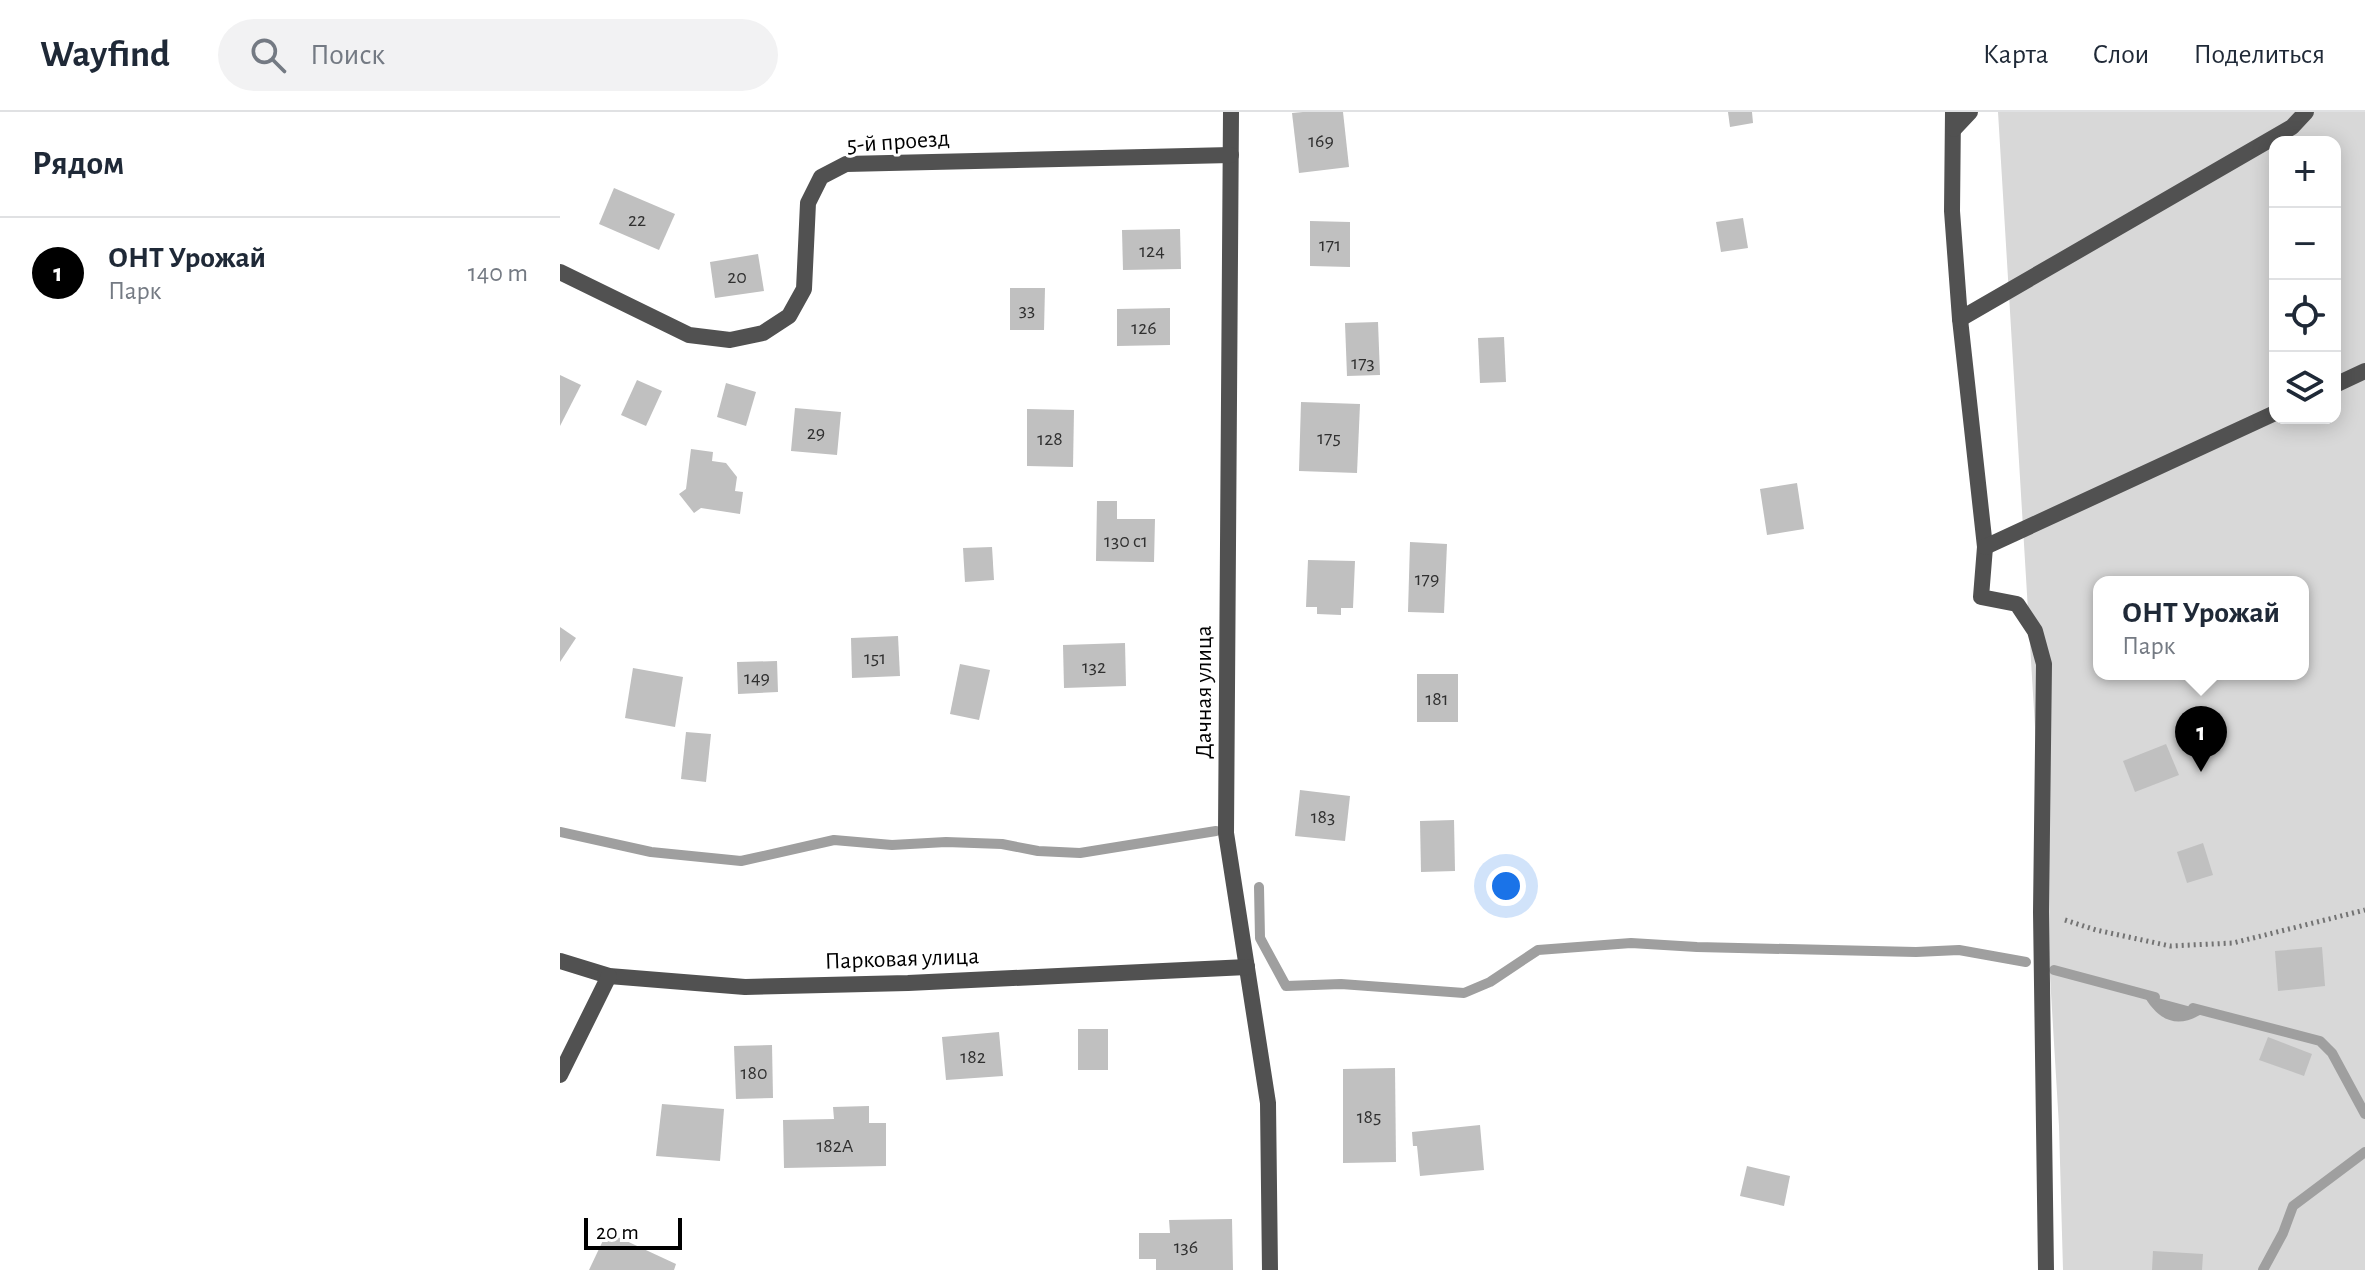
<!DOCTYPE html>
<html lang="ru">
<head>
<meta charset="utf-8">
<style>
  body { margin:0; font-family:"Alegreya Sans",sans-serif; background:#f2f2f3; color:#1f2937 }
  .controls { position:absolute; right:24px; top:24px; display:grid; overflow:hidden; border-radius:16px; box-shadow:0 4px 20px #0003 }
  .controls button { width:72px; height:72px; display:grid; place-items:center; padding:0; border:0; border-bottom:2px solid #e0e1e3; background:#fff; color:#1f2937; font:40px sans-serif }
  .scale { position:absolute; left:24px; bottom:20px; width:98px; box-sizing:border-box; padding-left:8px; border:4px solid #000; border-top:0; font-size:22px; line-height:28px; white-space:nowrap; color:#000; -webkit-text-stroke:6px #fff; paint-order:stroke }
  .you { position:absolute; left:946px; top:774px; width:28px; height:28px; margin:-20px; border:6px solid #fff; border-radius:50%; background:#1a73e8; box-shadow:0 0 0 12px #1a73e833 }
  .badge { display:grid; place-items:center; width:52px; height:52px; border-radius:50%; background:#000; color:#fff; font-size:26px; font-weight:700 }
  .pin { position:absolute; translate:-50% -66px; filter:drop-shadow(0 2px 4px #0008) }
  .pin::after { content:''; position:absolute; top:42px; width:28px; height:24px; background:inherit; clip-path:polygon(0 0,100% 0,50% 100%) }
  .popup { position:absolute; left:1533px; top:464px; width:216px; height:104px; box-sizing:border-box; display:grid; place-content:center; border-radius:16px; background:#fff; filter:drop-shadow(0 2px 6px #0005); font-size:26px; white-space:nowrap; color:#747a83 }
  .popup b { font-size:30px; color:#1f2937 }
  .popup::after { content:''; position:absolute; left:50%; top:100%; margin-left:-16px; border:16px solid transparent; border-top-color:#fff }
  .list { margin:0; padding:0; list-style:none }
  h2 { display:flex; justify-content:space-between; align-items:center; height:104px; margin:0; padding:0 32px; font-size:34px }
  h2 small { font-size:26px; font-weight:400; color:#747a83 }
  .list li { display:grid; grid-template-columns:52px 1fr auto; gap:24px; align-items:center; box-sizing:border-box; height:112px; padding:0 32px; border-top:2px solid #e0e1e3 }
  .list b { display:block; font-size:30px; white-space:nowrap }
  .list p { margin:0; font-size:26px; white-space:nowrap; color:#747a83 }
  .list em { font-size:26px; font-style:normal; color:#747a83 }
  .icon { flex:none; width:44px; height:44px; fill:none; stroke:currentColor; stroke-width:2; stroke-linecap:round; stroke-linejoin:round }
  .map { position:relative; flex:none; width:1805px; height:1158px; overflow:hidden }
  header { display:flex; align-items:center; gap:48px; box-sizing:border-box; height:112px; padding:0 40px; background:#fff; border-bottom:2px solid #e0e1e3 }
  header strong { font-size:38px }
  nav { display:flex; gap:44px; margin-inline-start:auto; font-size:28px }
  .search { width:560px; height:72px; background:#f2f2f3; display:flex; align-items:center; gap:20px; box-sizing:border-box; padding:0 28px; border-radius:44px; color:#747a83; font-size:30px }
  main { display:flex }
  aside { flex:1; background:#fff }
  .map>svg:first-child { display:block }
  .green { fill:#d8d8d8; fill-rule:evenodd }
  .water { fill:#9f9f9f }
  .lines { fill:none; stroke-linecap:round; stroke-linejoin:round }
  .stream { stroke:#9f9f9f; stroke-width:10 }
  .building { fill:#c0c0c0 }
  .path { stroke:#737373; stroke-width:5; stroke-dasharray:2 4; stroke-linecap:butt }
  .street { stroke:#515151; stroke-width:16 }
  .labels { text-anchor:middle; stroke-width:6; stroke-linejoin:round; paint-order:stroke }
  .number-label { font-size:20px; fill:#303030 }
  .street-label { font-size:24px; fill:#000; stroke:#fff }
</style>
</head>
<body>
<header>
<strong>Wayfind</strong>
<div class="search"><svg class="icon" aria-label="search" viewBox="0 0 24 24"><circle cx="10" cy="10" r="6"/><path d="M15 15l6 6"/></svg>Поиск</div>
<nav><a>Карта</a><a>Слои</a><a>Поделиться</a></nav>
</header>
<main>
<aside>
<h2>Рядом<small></small></h2>
<ul class="list">
<li><span class="badge">1</span><div><b>ОНТ Урожай</b><p>Парк</p></div><em>140 m</em></li>
</ul>
</aside>
<div class="map">
<svg width="1805" height="1158" viewBox="0 0 1805 1158">
  <rect width="100%" height="100%" fill="#fff"/>
  <path class="green" d="M1438,0H1805V1158H1503L1499,1014ZM1715,30H1775V306H1715ZM1539,470H1743V562H1539Z"/>
  <path class="water" d="M1583,882L1646,899C1618,919 1598,909 1583,882Z"/>
  <g class="lines">
    <g class="stream">
      <path d="M0,720L91,740L181,749L274,728L332,733L386,730L442,732L478,739L520,741L656,719"/>
      <path d="M699,775L700,826L726,874L781,872L904,881L930,870L978,838L1071,831L1137,835L1356,840L1399,838L1466,850"/>
      <path d="M1494,858L1595,885"/>
      <path d="M1633,896L1760,929L1772,941L1805,1002"/>
      <path d="M1703,1158L1723,1121L1733,1094L1805,1040"/>
    </g>
  </g>
  <g class="building">
    <path d="M743,0H783L789,55L739,61L732,1Z"/>
    <path d="M1168,0H1192L1193,11L1170,15Z"/>
    <path d="M54,76L115,102L99,138L39,112Z"/>
    <path d="M1183,106L1188,136L1161,140L1156,110Z"/>
    <path d="M750,109L790,110V155L750,154Z"/>
    <path d="M620,117L621,157L563,158L562,118Z"/>
    <path d="M198,142L204,179L155,186L150,150Z"/>
    <path d="M450,176H485L484,218H450Z"/>
    <path d="M610,196V233L557,234V197Z"/>
    <path d="M818,210L820,263L787,264L785,211Z"/>
    <path d="M944,225L946,270L920,271L918,226Z"/>
    <path d="M0,263L21,273L0,314Z"/>
    <path d="M77,268L102,279L86,314L61,303Z"/>
    <path d="M166,271L196,280L186,314L157,305Z"/>
    <path d="M741,290L800,292L797,361L739,359Z"/>
    <path d="M235,296L281,300L277,343L231,339Z"/>
    <path d="M467,297L514,298L513,355L467,354Z"/>
    <path d="M131,337L153,340L152,349L166,351L177,365L175,379L183,380L180,402L141,396L134,401L119,382L126,377Z"/>
    <path d="M1237,371L1244,417L1207,423L1200,377Z"/>
    <path d="M537,389H557V407H595L594,450L536,449Z"/>
    <path d="M850,430L887,432L884,501L848,500Z"/>
    <path d="M432,435L434,468L405,470L403,436Z"/>
    <path d="M748,448L795,449L793,496H781V503L757,502V495H746Z"/>
    <path d="M0,515L16,526L0,550Z"/>
    <path d="M338,524L340,564L292,566L291,526Z"/>
    <path d="M565,531L566,574L504,576L503,533Z"/>
    <path d="M217,549L218,580L178,582L177,550Z"/>
    <path d="M400,552L430,558L419,608L390,602Z"/>
    <path d="M73,556L123,565L115,615L65,606Z"/>
    <rect x="857" y="562" width="41" height="48"/>
    <path d="M126,620L151,622L146,670L121,667Z"/>
    <path d="M1606,632L1619,663L1575,680L1563,649Z"/>
    <path d="M740,678L790,684L785,729L735,724Z"/>
    <path d="M894,708L895,759L861,760L860,709Z"/>
    <path d="M1643,731L1653,763L1627,771L1617,740Z"/>
    <path d="M1762,835L1765,874L1718,879L1715,839Z"/>
    <rect x="518" y="917" width="30" height="41"/>
    <path d="M439,920L443,964L386,968L382,925Z"/>
    <path d="M1708,925L1752,942L1744,964L1699,948Z"/>
    <path d="M212,933L213,986L176,987L174,934Z"/>
    <path d="M835,956L836,1050L783,1051V957Z"/>
    <path d="M102,992L164,997L160,1049L96,1044Z"/>
    <path d="M309,994V1011H326V1054L224,1056L223,1008L274,1007L273,995Z"/>
    <path d="M920,1013L924,1058L860,1064L857,1034H853L852,1020Z"/>
    <path d="M1187,1054L1230,1064L1224,1094L1180,1084Z"/>
    <path d="M672,1107L673,1158H596V1147H579V1121H610L609,1108Z"/>
    <path d="M47,1120L116,1152L114,1158H29Z"/>
    <path d="M1593,1139L1643,1142L1642,1158H1592Z"/>
  </g>
  <g class="lines">
    <path class="path" d="M1505,808L1536,818L1610,834L1673,831L1805,798"/>
    <g class="street">
      <path d="M671,0L666,721L708,991L710,1158"/>
      <path d="M1393,0L1392,99L1400,207L1425,435L1421,485L1457,492L1475,519L1484,552L1481,800L1486,1158"/>
      <path d="M1394,17L1410,0"/>
      <path d="M0,160L129,223L170,228L203,221L229,204L244,177L248,91L261,65L286,52L671,43"/>
      <path d="M1400,207L1732,15L1746,0"/>
      <path d="M1775,273L1805,259"/>
      <path d="M1425,435L1715,301"/>
      <path d="M0,849L49,864L185,875L348,871L687,855"/>
      <path d="M0,963L49,864"/>
    </g>
  </g>
  <g class="labels">
    <g class="number-label">
      <text x="761" y="35">169</text>
      <text x="77" y="114">22</text>
      <text x="770" y="139">171</text>
      <text x="592" y="145">124</text>
      <text x="177" y="171">20</text>
      <text x="467" y="204">33</text>
      <text x="584" y="222">126</text>
      <text x="803" y="257">173</text>
      <text x="256" y="327">29</text>
      <text x="769" y="332">175</text>
      <text x="490" y="333">128</text>
      <text x="566" y="435">130 с1</text>
      <text x="867" y="473">179</text>
      <text x="315" y="552">151</text>
      <text x="534" y="561">132</text>
      <text x="197" y="572">149</text>
      <text x="877" y="593">181</text>
      <text x="763" y="711">183</text>
      <text x="413" y="951">182</text>
      <text x="194" y="967">180</text>
      <text x="809" y="1011">185</text>
      <text x="275" y="1040">182А</text>
      <text x="626" y="1141">136</text>
    </g>
    <g class="street-label">
      <text transform="translate(338 29) rotate(-4)" y="8">5-й проезд</text>
      <text transform="translate(643 580) rotate(-90)" y="8">Дачная улица</text>
      <text transform="translate(342 846) rotate(-2)" y="8">Парковая улица</text>
    </g>
  </g>
</svg>
<div class="controls">
<button>+</button>
<button>−</button>
<button><svg class="icon" aria-label="locate" viewBox="0 0 24 24"><circle cx="12" cy="12" r="6"/><path d="M12 2v4M12 18v4M2 12h4M18 12h4"/></svg></button>
<button><svg class="icon" aria-label="layers" viewBox="0 0 24 24"><path d="M12 4l9 5-9 5-9-5zM3 14l9 5 9-5"/></svg></button>
</div>
<div class="scale">20 m</div>
<div class="you"></div>
<div class="pin badge" style="left:1641px;top:660px">1</div>
<div class="popup"><b>ОНТ Урожай</b>Парк</div>
</div>
</main>
</body>
</html>
